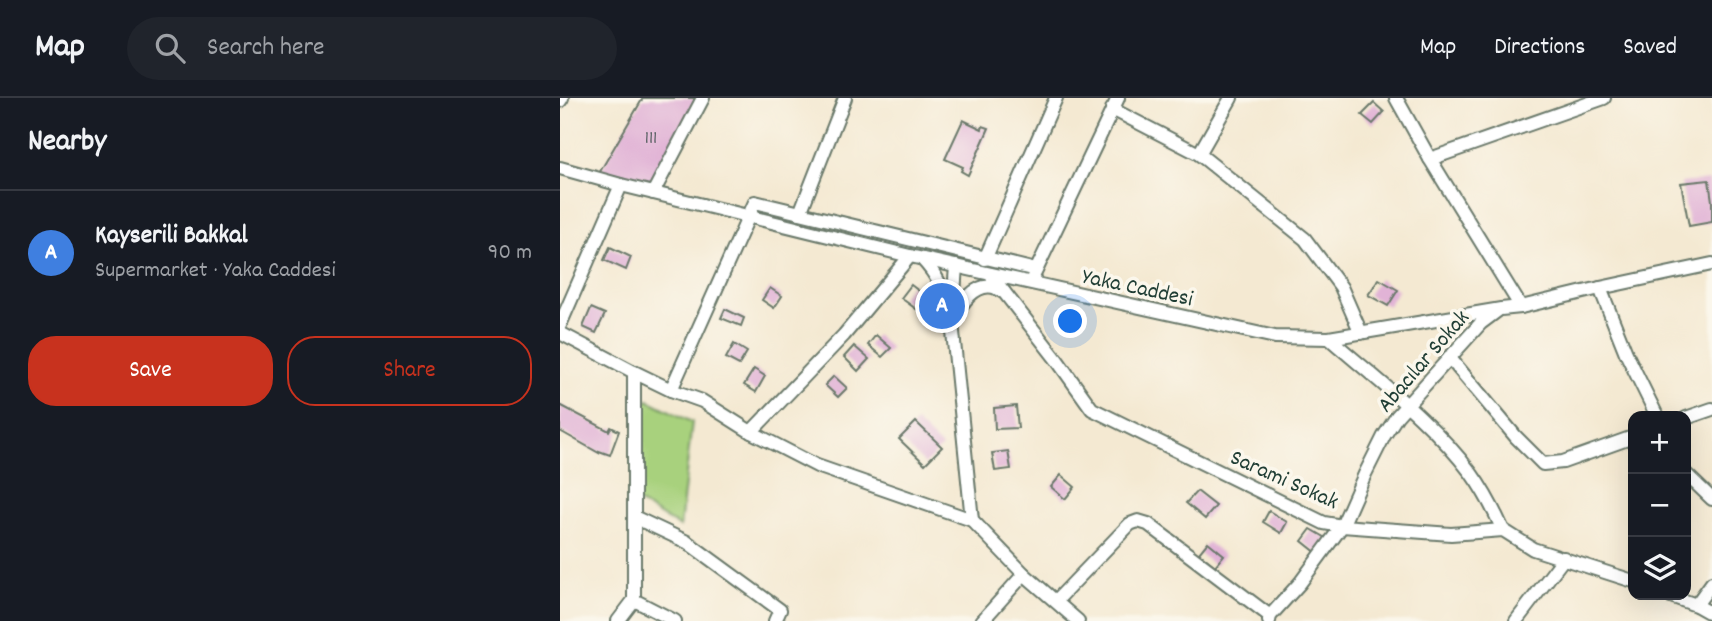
<!DOCTYPE html>
<html lang="en">
<head>
<meta charset="utf-8">
<style>
  body { margin:0; font-family:Dekko,sans-serif; background:#20242c; color:#f1f3f6 }
  .controls { position:absolute; right:21px; bottom:21px; display:grid; overflow:hidden; border-radius:14px; box-shadow:0 7px 28px #0002 }
  .controls button { width:63px; height:63px; display:grid; place-items:center; padding:0; border:0; border-bottom:2px solid #363941; background:#171b24; color:#f1f3f6; font:35px sans-serif }
  .you { position:absolute; left:511px; top:224px; width:24px; height:24px; margin:-18px; border:5px solid #fff; border-radius:50%; background:#1a73e8; box-shadow:0 0 0 10px #1a73e833 }
  .badge { display:grid; place-items:center; width:46px; height:46px; border-radius:50%; background:#c8321e; color:#fff; font-size:23px; font-weight:700 }
  .pin { position:absolute; translate:-50% -50%; border:4px solid #fff; box-shadow:0 2px 7px #0006 }
  .list { margin:0; padding:0; list-style:none }
  h2 { display:flex; justify-content:space-between; align-items:center; height:91px; margin:0; padding:0 28px; font-size:30px }
  h2 small { font-size:23px; font-weight:400; color:#9ea1a6 }
  .list li { display:grid; grid-template-columns:46px 1fr auto; gap:21px; align-items:center; box-sizing:border-box; height:126px; padding:0 28px; border-top:2px solid #363941 }
  .list b { display:block; font-size:26px; white-space:nowrap }
  .list p { margin:0; font-size:23px; white-space:nowrap; color:#9ea1a6 }
  .list em { font-size:23px; font-style:normal; color:#9ea1a6 }
  .actions { display:flex; gap:14px; padding:21px 28px }
  .actions a { flex:1; padding:16px 0; border:2px solid #c8321e; border-radius:28px; text-align:center; font-size:24px; color:#c8321e }
  .actions .main { background:#c8321e; color:#fff }
  .icon { flex:none; width:38px; height:38px; fill:none; stroke:currentColor; stroke-width:2; stroke-linecap:round; stroke-linejoin:round }
  .map { position:relative; flex:none; width:1152px; height:523px; overflow:hidden }
  header { display:flex; align-items:center; gap:42px; box-sizing:border-box; height:98px; padding:0 35px; background:#171b24; border-bottom:2px solid #363941 }
  header strong { font-size:33px }
  nav { display:flex; gap:38px; margin-inline-start:auto; font-size:24px }
  .search { width:490px; height:63px; background:#20242c; display:flex; align-items:center; gap:18px; box-sizing:border-box; padding:0 24px; border-radius:38px; color:#9ea1a6; font-size:26px }
  main { display:flex }
  aside { flex:1; background:#171b24 }
  .map>svg:first-child { display:block }
  .green { fill:#a8d17d; stroke:#648758; stroke-width:2 }
  .building { fill:#e1b3d6 }
  .lines { fill:none; stroke-linecap:round; stroke-linejoin:round }
  .minor-casing { stroke:#6a796b; stroke-width:16 }
  .minor { stroke:#fff; stroke-width:12 }
  .labels { text-anchor:middle; stroke-width:7; stroke-linejoin:round; paint-order:stroke }
  .number-label { font-size:19px; fill:#505a5c }
  .street-label { font-size:23px; fill:#1f3d34; stroke:#fbf7ec }
</style>
</head>
<body>
<header>
<strong>Map</strong>
<div class="search"><svg class="icon" aria-label="search" viewBox="0 0 24 24"><circle cx="10" cy="10" r="6"/><path d="M15 15l6 6"/></svg>Search here</div>
<nav><a>Map</a><a>Directions</a><a>Saved</a></nav>
</header>
<main>
<aside>
<h2>Nearby<small></small></h2>
<ul class="list">
<li><span class="badge" style="background:#3f7fe0">A</span><div><b>Kayserili Bakkal</b><p>Supermarket · Yaka Caddesi</p></div><em>90 m</em></li>
</ul>
<div class="actions"><a class="main">Save</a><a>Share</a></div>
</aside>
<div class="map">
<svg width="1152" height="523" viewBox="0 0 1152 523">
  <rect width="100%" height="100%" fill="#fbf7ec"/>
  <filter id="ink" filterUnits="userSpaceOnUse"><feTurbulence type="fractalNoise" baseFrequency=".0143" numOctaves="2"/><feDisplacementMap in="SourceGraphic" scale="14" xChannelSelector="R" yChannelSelector="G"/><feConvolveMatrix kernelMatrix="1 2 1 2 8 2 1 2 1" color-interpolation-filters="sRGB"/></filter>
  <filter id="wash" filterUnits="userSpaceOnUse"><feTurbulence type="fractalNoise" baseFrequency=".00686" numOctaves="4" result="noise"/><feDisplacementMap in="SourceGraphic" scale="28" xChannelSelector="R" yChannelSelector="G"/><feGaussianBlur stdDeviation="1.57" result="paint"/><feColorMatrix in="noise" values="0 0 0 0 0 0 0 0 0 0 0 0 0 0 0 0 0 1.4 0 .05"/><feComposite in="paint" operator="in"/></filter>
  <g filter="url(#wash)">
    <rect width="100%" height="100%" fill="#f4e9d2"/>
    <path class="green" d="M88,302L132,324L120,429L76,403L80,308Z"/>
    <g id="blocks">
      <g class="building">
        <path d="M83,0H140L95,89L38,77Z"/>
        <path d="M814,5L824,14L813,26L802,17Z"/>
        <path d="M403,22L422,31L423,28L429,30L408,77L401,73L403,69L385,61Z"/>
        <path d="M1149,82L1152,103V124L1129,128L1121,85Z"/>
        <path d="M50,149L71,159L66,172L44,162Z"/>
        <path d="M819,181L838,192L828,208L808,197Z"/>
        <path d="M351,187L377,207L367,219L341,200Z"/>
        <path d="M210,190L222,198L214,210L202,202Z"/>
        <path d="M31,210L45,216L36,235L23,229Z"/>
        <path d="M165,211L184,220L181,228L161,220Z"/>
        <path d="M316,237L331,250L322,259L308,247Z"/>
        <path d="M174,246L187,254L179,267L166,260Z"/>
        <path d="M294,248L309,261L298,273L284,259Z"/>
        <path d="M194,271L205,278L196,294L184,287Z"/>
        <path d="M274,278L287,290L278,299L265,287Z"/>
        <path d="M0,307L49,333L51,329L59,333L50,357L39,353V355L0,333Z"/>
        <path d="M456,308L458,330L435,331L434,310Z"/>
        <path d="M356,324L382,349L365,366L339,341Z"/>
        <path d="M448,353L451,371L435,373L432,355Z"/>
        <path d="M501,377L515,389L505,401L491,389Z"/>
        <path d="M637,393L656,408L645,421L626,405Z"/>
        <path d="M709,413L727,424L721,435L703,424Z"/>
        <path d="M751,431L768,441L757,455L742,443Z"/>
        <path d="M648,444L664,457L655,468L639,455Z"/>
      </g>
    </g>
  </g>
  <g filter="url(#ink)">
    <use href="#blocks" fill-opacity="0" stroke="#6a796b" stroke-width="2"/>
    <g class="lines">
      <g class="minor-casing">
        <g id="minor">
          <path d="M671,0L639,56L745,141L781,189L801,235"/>
          <path d="M836,0L870,61"/>
          <path d="M0,3L2,0"/>
          <path d="M552,11L639,56"/>
          <path d="M0,70L61,87L350,158L715,239L769,240L941,211L961,209L1040,190L1152,166"/>
          <path d="M93,95L143,0"/>
          <path d="M240,115L285,0"/>
          <path d="M362,161C378,178 383,191 389,213"/>
          <path d="M425,161L496,0"/>
          <path d="M396,168L392,224L412,422L464,476L518,523"/>
          <path d="M430,176L497,262L532,311L764,425L782,428L891,436L943,432L973,451L1073,483"/>
          <path d="M473,179L558,0"/>
          <path d="M1040,190L1066,255L1097,318"/>
          <path d="M961,209L870,61L1044,0"/>
          <path d="M394,220C401,206 415,185 433,189C437,190 440,193 444,194"/>
          <path d="M0,227L61,87"/>
          <path d="M0,235L74,274"/>
          <path d="M769,240C818,283 872,323 911,375C924,393 934,412 943,432"/>
          <path d="M889,259L956,339L983,366L1003,364L1073,339"/>
          <path d="M111,292L195,104L476,172"/>
          <path d="M1126,320L1152,311"/>
          <path d="M191,334L284,237L350,158"/>
          <path d="M1126,376L1152,401"/>
          <path d="M1108,497L1136,507L1152,516"/>
          <path d="M74,502L115,523"/>
          <path d="M496,503L570,426L578,423L588,426L710,518"/>
          <path d="M1136,507L1152,485"/>
          <path d="M58,523L74,502V419"/>
          <path d="M215,523L220,512L127,444L74,419V274L111,292L142,303L191,334L257,368L412,422"/>
          <path d="M422,523L464,476"/>
          <path d="M709,523L710,518L740,485L782,428L805,376L824,338L837,318L921,225L937,213"/>
          <path d="M956,523L1004,460"/>
        </g>
      </g>
      <use href="#minor" class="minor"/>
    </g>
  </g>
  <g class="labels">
    <g class="number-label">
      <text x="91" y="45">111</text>
    </g>
    <g class="street-label">
      <text transform="translate(578 188) rotate(12)" y="8">Yaka Caddesi</text>
      <text transform="translate(862 262) rotate(-49)" y="8">Abacılar Sokak</text>
      <text transform="translate(725 380) rotate(24)" y="8">Sarami Sokak</text>
    </g>
  </g>
</svg>
<div class="controls">
<button>+</button>
<button>−</button>
<button><svg class="icon" aria-label="layers" viewBox="0 0 24 24"><path d="M12 4l9 5-9 5-9-5zM3 14l9 5 9-5"/></svg></button>
</div>
<div class="you"></div>
<div class="pin badge" style="left:382px;top:208px;background:#3f7fe0">A</div>
</div>
</main>
</body>
</html>
